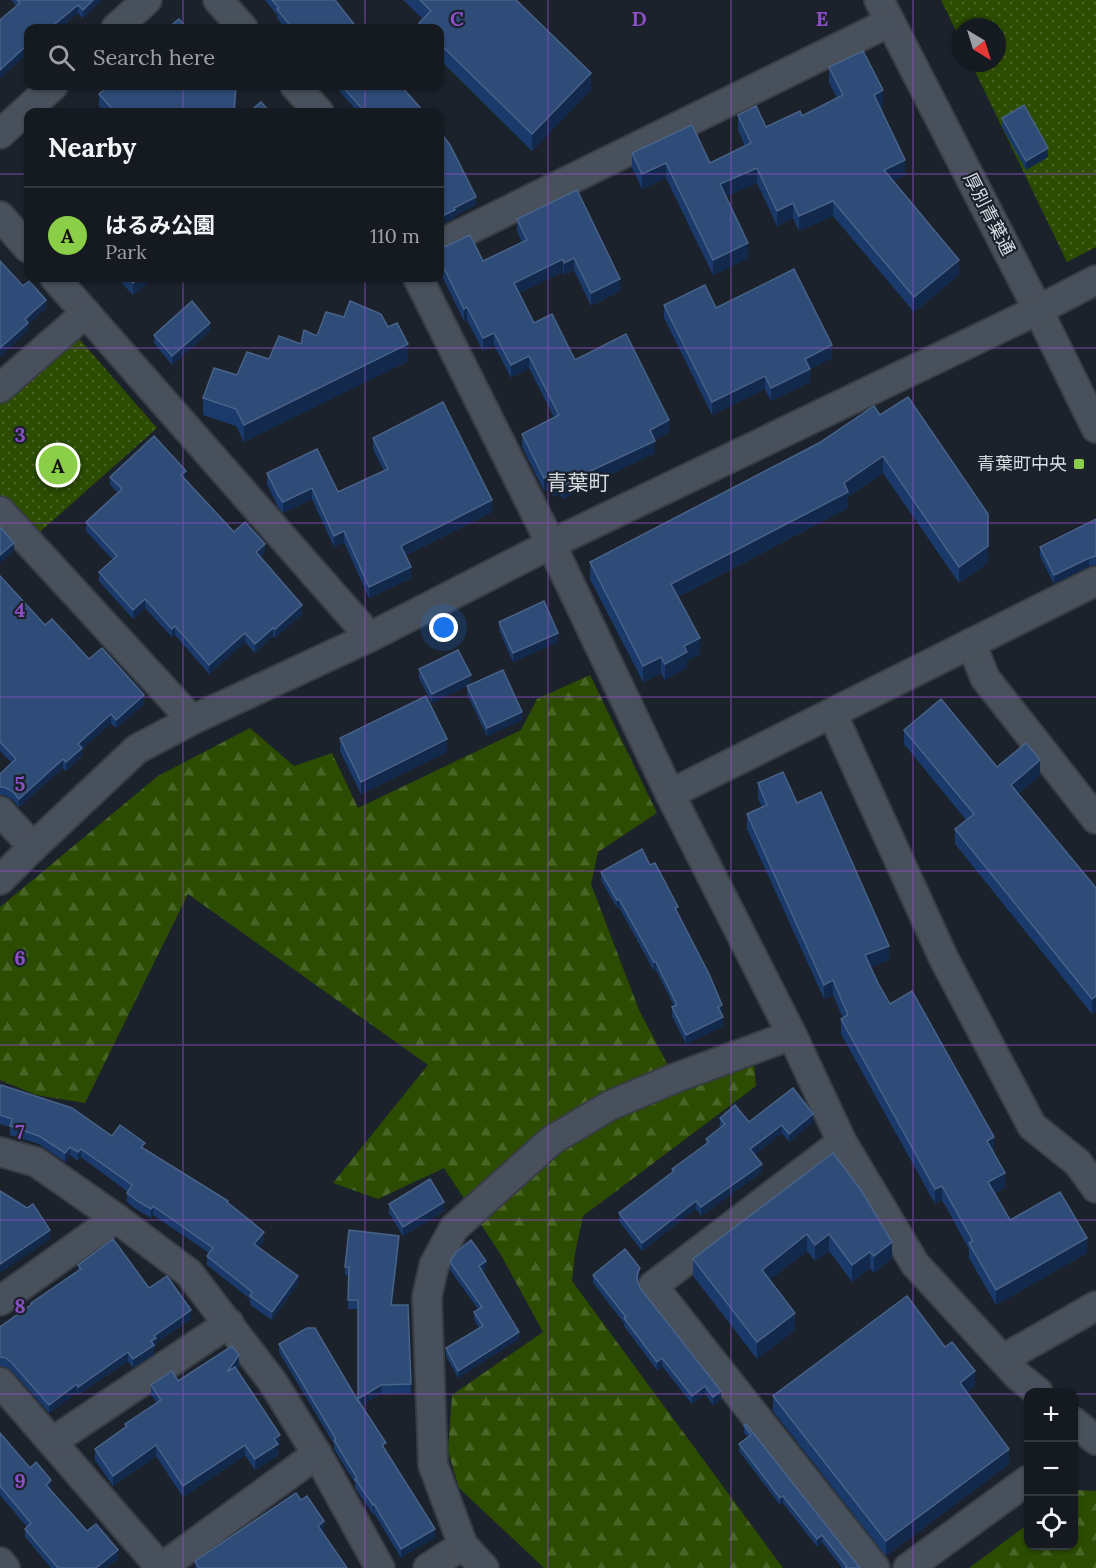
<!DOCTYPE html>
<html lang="en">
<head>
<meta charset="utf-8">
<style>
  body { margin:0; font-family:Lora,"Noto Sans JP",serif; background:#1e232a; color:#f1f3f6 }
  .controls { position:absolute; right:18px; bottom:18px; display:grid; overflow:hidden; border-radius:12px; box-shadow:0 2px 4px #0004 }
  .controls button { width:54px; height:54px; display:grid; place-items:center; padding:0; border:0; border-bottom:2px solid #34383f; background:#151a21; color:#f1f3f6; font:30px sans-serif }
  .compass { position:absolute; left:952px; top:18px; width:54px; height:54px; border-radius:50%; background:#151a21; box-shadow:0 2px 4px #0004; rotate:142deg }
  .you { position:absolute; left:444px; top:628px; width:21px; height:21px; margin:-15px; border:4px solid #fff; border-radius:50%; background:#1a73e8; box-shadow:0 0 0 9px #1a73e833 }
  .badge { display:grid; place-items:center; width:39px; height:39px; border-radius:50%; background:#8bce47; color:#111; font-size:20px; font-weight:700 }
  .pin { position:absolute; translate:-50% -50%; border:3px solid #fff; box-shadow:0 2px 6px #0006 }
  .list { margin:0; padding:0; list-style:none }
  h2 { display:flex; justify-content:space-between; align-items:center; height:78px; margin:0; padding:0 24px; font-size:26px }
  h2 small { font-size:20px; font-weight:400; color:#9da1a5 }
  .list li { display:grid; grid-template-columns:39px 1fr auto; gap:18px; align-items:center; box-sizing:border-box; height:96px; padding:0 24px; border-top:2px solid #34383f }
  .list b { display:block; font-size:22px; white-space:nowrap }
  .list p { margin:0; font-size:20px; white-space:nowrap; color:#9da1a5 }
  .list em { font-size:20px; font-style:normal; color:#9da1a5 }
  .icon { flex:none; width:33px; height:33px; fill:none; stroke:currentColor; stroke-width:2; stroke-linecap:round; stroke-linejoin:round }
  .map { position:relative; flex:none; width:1096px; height:1568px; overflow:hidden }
  .search { position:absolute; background:#151a21; box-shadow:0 2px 4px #0004; left:24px; top:24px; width:420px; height:66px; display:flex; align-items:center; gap:15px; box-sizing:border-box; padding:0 21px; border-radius:12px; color:#9da1a5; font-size:22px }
  .panel { position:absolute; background:#151a21; box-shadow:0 2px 4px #0004; left:24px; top:108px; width:420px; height:174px; border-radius:12px }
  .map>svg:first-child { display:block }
  .forest { fill:url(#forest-firs) }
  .park { fill:url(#park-dots) }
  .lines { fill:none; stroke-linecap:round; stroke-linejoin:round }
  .minor-casing { stroke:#383d45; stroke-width:32 }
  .minor { stroke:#48505b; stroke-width:28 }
  .wall { fill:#193a6a }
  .shaded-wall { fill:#12294c }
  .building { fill:#2e4c77; stroke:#486288; stroke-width:1.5 }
  .grid { fill:none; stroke:#8d4fc6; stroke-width:1.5; stroke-opacity:0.55 }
  .poi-dot { fill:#8bce47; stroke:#1c222c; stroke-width:2 }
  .labels { text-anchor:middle; stroke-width:4.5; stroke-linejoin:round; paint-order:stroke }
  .street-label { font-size:18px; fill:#d7dce2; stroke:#1c222c }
  .poi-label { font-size:18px; fill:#d7dce2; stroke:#1c222c; text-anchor:end }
  .quarter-label { font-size:21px; fill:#d7dce2; stroke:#1c222c }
  .grid-label { font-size:20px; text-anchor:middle; font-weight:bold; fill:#8d4fc6; stroke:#1c222c; stroke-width:4.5; stroke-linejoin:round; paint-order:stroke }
</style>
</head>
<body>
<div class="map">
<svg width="1096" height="1568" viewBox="0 0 1096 1568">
  <defs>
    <pattern id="forest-firs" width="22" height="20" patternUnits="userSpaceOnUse" patternTransform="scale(1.5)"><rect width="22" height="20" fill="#2b4c01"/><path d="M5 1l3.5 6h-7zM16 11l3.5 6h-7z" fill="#496526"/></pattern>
    <pattern id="park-dots" width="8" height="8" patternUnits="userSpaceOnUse" patternTransform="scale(1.5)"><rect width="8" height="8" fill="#2b4c01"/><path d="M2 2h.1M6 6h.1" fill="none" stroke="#496526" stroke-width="1.8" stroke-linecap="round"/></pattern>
  </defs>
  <rect width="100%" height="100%" fill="#1c222c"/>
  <g class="forest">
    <path d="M590,675L657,813L598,852L591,884L639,1010L681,1090L754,1063L756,1086L583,1216L575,1253L572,1281L783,1568H544L459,1488L448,1451L452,1395L543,1332L501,1255L444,1168L378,1199L333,1183L428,1065L188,894L85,1103L36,1095L0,1080V907L158,776L250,728L294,766L332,753L358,808L521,730L537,699Z"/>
    <path d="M1075,1490L1096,1491V1568H969L1028,1524V1546H1074V1491Z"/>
  </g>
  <g class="park">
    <path d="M941,0H1096V247L1067,262L971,63H997V27H961V41Z"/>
    <path d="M75,334L157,428L33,538L0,503V398Z"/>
  </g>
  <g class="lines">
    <g class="minor-casing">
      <g id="minor">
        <path d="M218,0L243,28"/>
        <path d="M879,0L1038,310L1096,428"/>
        <path d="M116,28L147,0"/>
        <path d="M295,86L319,112"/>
        <path d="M0,134L53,86"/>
        <path d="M0,216L28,248"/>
        <path d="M440,244L890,22"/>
        <path d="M55,278L370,637"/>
        <path d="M418,278L551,544L670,794L792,1035L842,1142L915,1264L1017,1375L1038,1392"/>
        <path d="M0,388L86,313"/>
        <path d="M0,511L192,720"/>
        <path d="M971,643L985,678L1096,819"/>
        <path d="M832,713L944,959L1032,1126L1078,1163L1096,1188"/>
        <path d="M670,794L1096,581"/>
        <path d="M0,811L33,847"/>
        <path d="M0,880L33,847L137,749L192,720L370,637L551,544L1038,310L1096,280"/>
        <path d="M842,1142L653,1286L875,1568"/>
        <path d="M0,1152L36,1162L116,1218L189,1273L272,1381L317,1454L380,1568"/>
        <path d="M0,1301L116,1218"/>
        <path d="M1003,1359L1096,1306"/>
        <path d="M0,1382L161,1568L317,1454"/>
        <path d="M1074,1422L1096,1440"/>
        <path d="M52,1442L229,1323"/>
        <path d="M0,1562L5,1568"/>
        <path d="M428,1568L463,1545"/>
        <path d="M484,1568L463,1545L433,1465L427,1297L434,1265L454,1228L552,1140L611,1105L675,1078L792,1035"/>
        <path d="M908,1568L1028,1480"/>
      </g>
    </g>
    <use href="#minor" class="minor"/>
  </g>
  <g class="wall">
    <path d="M11,0H102L83,18L78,13L60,28H28V53L0,78V20L16,6Z"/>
    <path d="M265,0H335L357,28H285L277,18V15Z"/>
    <path d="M403,0H516L591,90L532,151L440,60V28H419V23L423,19Z"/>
    <path d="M829,67L883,106L880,107L905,175L893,181L959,275L914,312L833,216L799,231L793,218L777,226L757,183L726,196L748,258L713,275L666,178L642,189L632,168V153L710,163L745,146L738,130V115L766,127L802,116L837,98L829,82Z"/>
    <path d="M335,86H401L424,112H358Z"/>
    <path d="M99,94L236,96L235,112H104L99,106Z"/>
    <path d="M1002,118L1048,157L1026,170L1002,127Z"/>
    <path d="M577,190L620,291L591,306L574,270L564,275L563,272L519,293L534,323L575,360L669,432L655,440V453L584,487L563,499L560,494L554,497L549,488L544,491L522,447V434L554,417L529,368L511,378L494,345L483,351L467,320L464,321L440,272V260L483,261L522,242L517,231V219Z"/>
    <path d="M117,278H153L133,295Z"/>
    <path d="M664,305L832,358L810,369V382L771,401L765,389L712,415L664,318Z"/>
    <path d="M388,327L408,361L244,442L236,426L203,415V398L237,375L317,336Z"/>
    <path d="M210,331L172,365L154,343V335Z"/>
    <path d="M874,406L988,563L959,583L883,473L848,497V508L678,597L700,654L687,661V668L665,680L661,673L643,682L590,579V562L819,443Z"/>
    <path d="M373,438L492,512L406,555L411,578L369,598L344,542L334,547L312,499L283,513L278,507L267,484V473L338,492L384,471L373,449Z"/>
    <path d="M110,477L186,479L185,480L234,532L265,552L260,557L302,614L275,638L273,636L255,653L245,642L209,674L175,635L172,637L145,608L133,619L99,581V572L113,560L86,531V522L118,493L110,485Z"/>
    <path d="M1096,519V565L1089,566L1054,584L1040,556V547Z"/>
    <path d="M0,575L45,625L89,659L144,704L116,728L111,723L82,749V756L66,771L63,768L19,807L12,799L4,795H0V774L12,763L0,751Z"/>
    <path d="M499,622L558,642L513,662L499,630Z"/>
    <path d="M419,669L471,684L432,703L419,678Z"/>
    <path d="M467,686L522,720L487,736L467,694Z"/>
    <path d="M904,730L997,767L1040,775L1018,794L1096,888V1011L1092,1014L955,844V829L966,820L904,744Z"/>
    <path d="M340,738L447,752L361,794L340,751Z"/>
    <path d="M758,783L797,803L889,960L871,967L878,983L890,1004L994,1152H993L1005,1188L995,1193L1010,1220L1087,1253L996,1305L969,1258V1249L942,1200L935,1204L841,1034V1019L843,1018L833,995L824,999L747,829V814L762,807L758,798Z"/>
    <path d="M601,872L678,914L722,1014L723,1026L686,1044L672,1016V1007L674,1006L656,970L654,971L619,907L617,908L601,880Z"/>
    <path d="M0,1089L145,1149L228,1203L264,1240L259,1247L298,1284L272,1320L250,1305V1299L207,1265V1256L209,1253L153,1215L151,1218L136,1209L127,1202V1193L128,1192L81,1157L78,1161L70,1155L65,1162L39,1144L10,1135V1127L0,1124Z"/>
    <path d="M720,1118L749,1122H813L789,1142L782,1133L754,1155L762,1172L701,1216L696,1209L642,1251L619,1221V1213L672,1172V1169L706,1144V1139L721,1128L720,1126Z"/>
    <path d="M833,1153L892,1258L874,1273L870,1268L852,1282L829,1251L815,1261L807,1251L769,1280L795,1330L757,1359L693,1276V1259Z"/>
    <path d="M389,1204L444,1211L403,1236L389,1213Z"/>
    <path d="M399,1245L392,1305H408L411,1393L381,1394L362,1405L386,1451L435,1537L401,1558L374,1513L373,1514L355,1488V1483L334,1449V1444L279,1352V1344L358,1401V1309H348L349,1276L345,1275V1267Z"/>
    <path d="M450,1262L486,1268L482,1272L519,1339L458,1378L446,1356V1348L479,1328L474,1319V1312L478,1309L450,1270Z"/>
    <path d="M78,1265L149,1288L191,1319L156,1343V1347L154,1348V1354L133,1368L128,1361L78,1395L77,1393L49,1413L12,1371L6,1367L0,1366V1327L31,1305V1303L78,1270Z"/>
    <path d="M593,1275L640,1277L637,1281L640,1288L721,1399L713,1405L705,1394L692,1404L662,1366L657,1370L624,1326V1323L593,1283Z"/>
    <path d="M945,1347L975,1386L967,1393L1009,1464L886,1556L773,1411V1396Z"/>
    <path d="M239,1365L237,1369L280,1445L278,1447V1455L255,1470L245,1455L183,1497L156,1456L113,1486L95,1460V1449L125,1427V1424L157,1403L151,1395V1385L178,1381Z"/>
    <path d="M744,1425L860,1568H842L822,1542L817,1547L783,1503L780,1505L739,1451V1444L748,1437L744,1433Z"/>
    <path d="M0,1433L30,1468L51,1489L50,1490L87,1531L118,1559L106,1568H51L25,1537V1529L27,1527L0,1495Z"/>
    <path d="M324,1534L347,1568H195V1561Z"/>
  </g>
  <g class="shaded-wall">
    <path d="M93,0H102L83,18V10Z"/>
    <path d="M78,5V13L60,28H50Z"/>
    <path d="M28,44V53L0,78V70Z"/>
    <path d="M591,73V90L532,151V134Z"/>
    <path d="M883,90V106L874,110V95Z"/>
    <path d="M1048,148V157L1026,170V161Z"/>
    <path d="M905,160V175L884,185V170Z"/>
    <path d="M666,163V178L642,189V174Z"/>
    <path d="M757,168V183L720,199V184Z"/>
    <path d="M476,197V205L455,216V218L440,226V217L454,208Z"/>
    <path d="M833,201V216L799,231V216Z"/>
    <path d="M793,203V218L777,226V211Z"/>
    <path d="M748,243V258L713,275V260Z"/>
    <path d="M574,258V270L564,275V263Z"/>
    <path d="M563,259V272L514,296V283Z"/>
    <path d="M959,260V275L914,312V297Z"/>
    <path d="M139,278H153L133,295V283Z"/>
    <path d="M620,279V291L591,306V293Z"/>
    <path d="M46,300V309L28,324V331L0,357V348L25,319Z"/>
    <path d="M467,307V320L464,321V309Z"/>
    <path d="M210,323V331L172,365V356Z"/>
    <path d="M494,333V345L483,351V338Z"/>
    <path d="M408,344V361L244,442V425Z"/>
    <path d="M832,345V358L810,369V382L771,401V388L805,359Z"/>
    <path d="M529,356V368L511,378V365Z"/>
    <path d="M765,376V389L712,415V402Z"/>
    <path d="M669,420V432L650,443V430Z"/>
    <path d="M655,441V453L584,487L563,499V487L584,474Z"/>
    <path d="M883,456V473L848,497V508L671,600V584L844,483Z"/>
    <path d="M186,471V479L181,484V475Z"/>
    <path d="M549,476V488L544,491V478Z"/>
    <path d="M560,481V494L554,497V484Z"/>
    <path d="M312,488V499L283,513V502Z"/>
    <path d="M492,500V512L401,557V546Z"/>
    <path d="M344,531V542L334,547V536Z"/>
    <path d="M14,543V551L0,563V555Z"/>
    <path d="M265,544V552L256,561V552Z"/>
    <path d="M988,546V563L959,583V567Z"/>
    <path d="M1089,558V566L1054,584V575Z"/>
    <path d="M411,567V578L369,598V587Z"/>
    <path d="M145,599V608L133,619V610Z"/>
    <path d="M302,605V614L275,638V629Z"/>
    <path d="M175,626V635L172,637V629Z"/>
    <path d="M273,628V636L255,653V644Z"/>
    <path d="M245,633V642L209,674V665Z"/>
    <path d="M558,633V642L513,662V653Z"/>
    <path d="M700,638V654L687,661V668L665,680V664L684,646Z"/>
    <path d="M661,657V673L643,682V666Z"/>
    <path d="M471,675V684L432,703V694Z"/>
    <path d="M144,695V704L116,728V720Z"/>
    <path d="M522,712V720L487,736V728Z"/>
    <path d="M111,714V723L82,749V756L66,771V762L78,744Z"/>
    <path d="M447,739V752L361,794V782Z"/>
    <path d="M63,759V768L19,807V799Z"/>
    <path d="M1040,760V775L1011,800V785Z"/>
    <path d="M619,899V907L617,908V900Z"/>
    <path d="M889,946V960L865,970V955Z"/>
    <path d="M654,962H656V970L654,971Z"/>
    <path d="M833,980V995L824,999V985Z"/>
    <path d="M1096,996V1011L1092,1014V999Z"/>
    <path d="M722,1005V1014L718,1016V1007Z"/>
    <path d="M723,1017V1026L686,1044V1035Z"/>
    <path d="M813,1114V1122L789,1142V1134Z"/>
    <path d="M782,1125V1133L750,1158V1149Z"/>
    <path d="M994,1137V1152L987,1156V1141Z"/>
    <path d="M70,1147V1155L65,1162V1153Z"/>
    <path d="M81,1149V1157L78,1161V1152Z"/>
    <path d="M762,1164V1172L701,1216V1207Z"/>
    <path d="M1005,1173V1188L988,1196V1182Z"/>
    <path d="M942,1186V1200L935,1204V1189Z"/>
    <path d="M696,1201V1209L642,1251V1243Z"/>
    <path d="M444,1202V1211L403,1236V1227Z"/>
    <path d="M153,1206V1215L151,1218V1209Z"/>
    <path d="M50,1230V1239L1,1272L0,1275V1264Z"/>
    <path d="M264,1232V1240L254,1253V1244Z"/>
    <path d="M807,1234V1251L762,1286V1270Z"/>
    <path d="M829,1234V1251L815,1261V1245Z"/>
    <path d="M399,1236V1245L391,1314V1305Z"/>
    <path d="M1087,1238V1253L996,1305V1290Z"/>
    <path d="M892,1242V1258L874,1273V1256Z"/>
    <path d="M870,1252V1268L852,1282V1265Z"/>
    <path d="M486,1261V1268L479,1274V1266Z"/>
    <path d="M640,1268V1277L638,1280L637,1288L638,1272Z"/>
    <path d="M298,1276V1284L272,1320V1312Z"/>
    <path d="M191,1310V1319L156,1343V1347L154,1348V1354L133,1368V1359L151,1341L154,1336Z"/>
    <path d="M795,1313V1330L757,1359V1342Z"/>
    <path d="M519,1332V1339L458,1378V1371Z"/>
    <path d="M128,1352V1361L78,1395V1387Z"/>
    <path d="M239,1355V1365L227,1382V1372Z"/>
    <path d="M662,1358V1366L657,1370V1362Z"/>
    <path d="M975,1371V1386L960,1398V1383Z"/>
    <path d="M77,1384V1393L49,1413V1405Z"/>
    <path d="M381,1385V1394L358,1407V1399Z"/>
    <path d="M705,1386V1394L692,1404V1396Z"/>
    <path d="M721,1391V1399L713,1405V1397Z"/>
    <path d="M280,1435V1445L278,1447V1455L255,1470V1459L274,1439Z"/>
    <path d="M156,1445V1456L113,1486V1476Z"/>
    <path d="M245,1445V1455L183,1497V1486Z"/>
    <path d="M1009,1449V1464L886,1556V1541Z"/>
    <path d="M51,1480V1489L46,1494V1485Z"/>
    <path d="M783,1496V1503L780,1505V1498Z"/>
    <path d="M374,1504V1513L373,1514V1505Z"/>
    <path d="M324,1521V1534L318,1539V1526Z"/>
    <path d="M435,1529V1537L401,1558V1549Z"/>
    <path d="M822,1535V1542L817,1547V1539Z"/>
    <path d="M118,1550V1559L106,1568H96Z"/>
  </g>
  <g class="building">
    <path d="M17,0H93L83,10L78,5L50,28L47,27L46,28H28V44L0,70V20L20,3Z"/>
    <path d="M272,0H335L357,28H292L277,9L279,8Z"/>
    <path d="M420,0H516L591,73L532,134L440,44V28H424L419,23L431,11Z"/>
    <path d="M179,19L187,28H168Z"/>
    <path d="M863,51L883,90L874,95L905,160L884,170L959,260L914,297L833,201L799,216L793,203L777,211L757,168L720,184L748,243L713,260L666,163L642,174L632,153L692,125L710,163L751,143L738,115L756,106L766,127L800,111L802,116L843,95L829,67Z"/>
    <path d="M108,86H236L234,112H115L99,94Z"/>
    <path d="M342,86H401L424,112H365Z"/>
    <path d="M261,102L270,112H249Z"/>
    <path d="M1024,105L1048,148L1026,161L1002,118Z"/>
    <path d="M440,132L450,145L476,197L454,208L455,210L440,217Z"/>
    <path d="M577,190L620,279L591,293L574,258L564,263L563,259L514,283L534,323L552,314L575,360L626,334L669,420L650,430L655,441L584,474L563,487L560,481L554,484L549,476L544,478L522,434L559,415L529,356L511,365L494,333L483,338L467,307L464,309L440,260V248L447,246L470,235L483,261L527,240L517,219Z"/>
    <path d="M0,261L23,286L29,281L46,300L25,319L28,323L0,348Z"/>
    <path d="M794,269L832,345L805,359L810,369L771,388L765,376L712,402L664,305L705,285L716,308Z"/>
    <path d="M128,278H139L133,283Z"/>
    <path d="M192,301L210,323L172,356L154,335Z"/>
    <path d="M350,301L381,314L388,327L397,323L408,344L244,425L236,409L203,398L214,368L237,375L247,352L269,359L279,336L301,344L304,330L317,336L326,312L344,317Z"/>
    <path d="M908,397L988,514V546L959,567L883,456L844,483L848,492L671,584L700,638L684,646L687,652L665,664L661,657L643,666L590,562L819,443L874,406L880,415Z"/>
    <path d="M443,402L492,500L401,546L411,567L369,587L344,531L334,536L312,488L283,502L278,495L267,473L317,449L338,492L388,469L373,438Z"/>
    <path d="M154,436L186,471L181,475L234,532L245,522L265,544L256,552L302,605L275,629L273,628L255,644L245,633L209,665L175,626L172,629L145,599L133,610L99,572L117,556L86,522L122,489L110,477Z"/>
    <path d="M1096,519V556L1089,558L1054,575L1040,547Z"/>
    <path d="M0,527L14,543L0,555Z"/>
    <path d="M0,576L45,625L52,619L89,659L102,648L144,695L116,720L111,714L78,744L82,748L66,762L63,759L19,799L12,791L4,787H0V774L16,759L0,742Z"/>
    <path d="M544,601L558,633L513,653L499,622Z"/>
    <path d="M458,650L471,675L432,694L419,669Z"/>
    <path d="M503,670L522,712L487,728L467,686Z"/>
    <path d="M426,696L447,739L361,782L340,738Z"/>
    <path d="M941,699L997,767L1026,743L1040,760L1011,785L1096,888V996L1092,999L955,829L974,814L904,730Z"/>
    <path d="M783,772L797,803L821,792L889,946L865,955L878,983L890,1004L912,991L994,1137L987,1141L1005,1173L988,1182L1010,1220L1060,1192L1087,1238L996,1290L969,1243L973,1241L942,1186L935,1189L841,1019L848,1015L833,980L824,985L747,814L767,805L758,783Z"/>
    <path d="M642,849L650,865L655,863L678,907L675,908L709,974L722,1005L718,1007L723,1017L686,1035L672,1007L677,1005L656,962H654L619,899L617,900L601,872Z"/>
    <path d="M1,1085L72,1108L112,1136L120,1125L145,1143L141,1147L228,1201L227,1202L264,1232L254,1244L298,1276L272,1312L250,1296L252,1292L207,1256L213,1248L153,1206L151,1209L136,1200L127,1193L132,1185L81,1149L78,1152L70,1147L65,1153L39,1136L10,1126L12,1119L0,1115V1089Z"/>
    <path d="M793,1088L813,1114L789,1134L782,1125L750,1149L762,1164L701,1207L696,1201L642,1243L619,1213L674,1171L672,1169L709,1142L706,1139L725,1124L720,1118L735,1105L749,1122Z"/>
    <path d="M833,1153L861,1190L892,1242L874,1256L870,1252L852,1265L829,1234L815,1245L807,1234L762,1270L795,1313L757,1342L693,1259Z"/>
    <path d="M430,1179L444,1202L403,1227L389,1204Z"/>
    <path d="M0,1191L27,1208L33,1204L50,1230L0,1264Z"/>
    <path d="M349,1230L399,1236L391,1305H408L411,1384L381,1385L358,1399V1300H348L349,1267H345Z"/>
    <path d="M113,1239L149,1288L167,1276L191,1310L154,1336L156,1338L151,1341L154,1345L133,1359L128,1352L78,1387L77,1384L49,1405L12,1363L6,1358L0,1357V1327L32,1304L31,1303L81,1269L78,1265Z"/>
    <path d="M471,1240L486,1261L479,1266L519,1332L458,1371L446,1348L483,1326L474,1312L482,1307L450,1262L456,1252Z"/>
    <path d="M625,1249L640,1268L638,1272L637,1279L640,1288L721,1391L713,1397L705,1386L692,1396L662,1358L657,1362L624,1318L626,1317L593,1275Z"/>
    <path d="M907,1296L945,1347L952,1342L975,1371L960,1383L1009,1449L886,1541L773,1396Z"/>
    <path d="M307,1328H315L358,1401V1400L386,1443L382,1445L435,1529L401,1549L374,1504L373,1505L355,1479L357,1478L334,1440L336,1439L279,1344Z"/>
    <path d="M232,1346L239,1355L227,1372L235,1367L280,1435L274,1439L278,1444L255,1459L245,1445L183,1486L156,1445L113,1476L95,1449L127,1426L125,1424L161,1400L151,1385L172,1371L178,1381Z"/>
    <path d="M746,1424L860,1568H845L847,1567L822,1535L817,1539L783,1496L780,1498L739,1444L751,1435L744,1425Z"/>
    <path d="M0,1433L30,1468L36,1462L51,1480L46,1485L87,1531L96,1524L118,1550L96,1568H58L25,1529L31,1523L0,1486Z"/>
    <path d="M296,1493L301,1500L307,1496L324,1521L318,1526L347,1568H199L195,1561Z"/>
  </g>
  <path class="grid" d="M183,0V28M365,0V28M548,0V1568M731,0V1568M913,0V1568M183,86V112M365,86V112M0,174H28M440,174H1096M183,278V1568M365,278V1568M0,348H1096M0,523H1096M0,697H1096M0,871H1096M0,1045H1096M0,1220H1096M0,1394H1028M1074,1394H1096"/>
  <rect class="poi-dot" x="1073" y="458" width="12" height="12" rx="3"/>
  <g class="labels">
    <g class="street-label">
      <text transform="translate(989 214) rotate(63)" y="6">厚別青葉通</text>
    </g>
    <g class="poi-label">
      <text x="1067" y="470">青葉町中央</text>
    </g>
    <g class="quarter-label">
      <text x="578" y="490">青葉町</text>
    </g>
  </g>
  <g class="grid-label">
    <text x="457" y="26">C</text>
    <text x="639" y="26">D</text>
    <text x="822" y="26">E</text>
    <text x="20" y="442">3</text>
    <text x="20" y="617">4</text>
    <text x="20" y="791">5</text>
    <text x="20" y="965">6</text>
    <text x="20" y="1139">7</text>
    <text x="20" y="1313">8</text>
    <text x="20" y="1488">9</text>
  </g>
</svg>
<div class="controls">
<button>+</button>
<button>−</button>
<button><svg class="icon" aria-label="locate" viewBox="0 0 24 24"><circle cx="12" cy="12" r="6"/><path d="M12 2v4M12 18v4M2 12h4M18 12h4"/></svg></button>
</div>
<svg class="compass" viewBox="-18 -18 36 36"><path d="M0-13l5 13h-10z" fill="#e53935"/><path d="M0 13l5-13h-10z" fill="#9da1a5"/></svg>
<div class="you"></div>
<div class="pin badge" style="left:58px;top:465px">A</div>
<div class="search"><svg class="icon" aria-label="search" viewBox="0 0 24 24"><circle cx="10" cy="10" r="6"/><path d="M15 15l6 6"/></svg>Search here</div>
<section class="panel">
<h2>Nearby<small></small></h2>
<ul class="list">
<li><span class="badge">A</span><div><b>はるみ公園</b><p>Park</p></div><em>110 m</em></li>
</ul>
</section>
</div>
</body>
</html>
